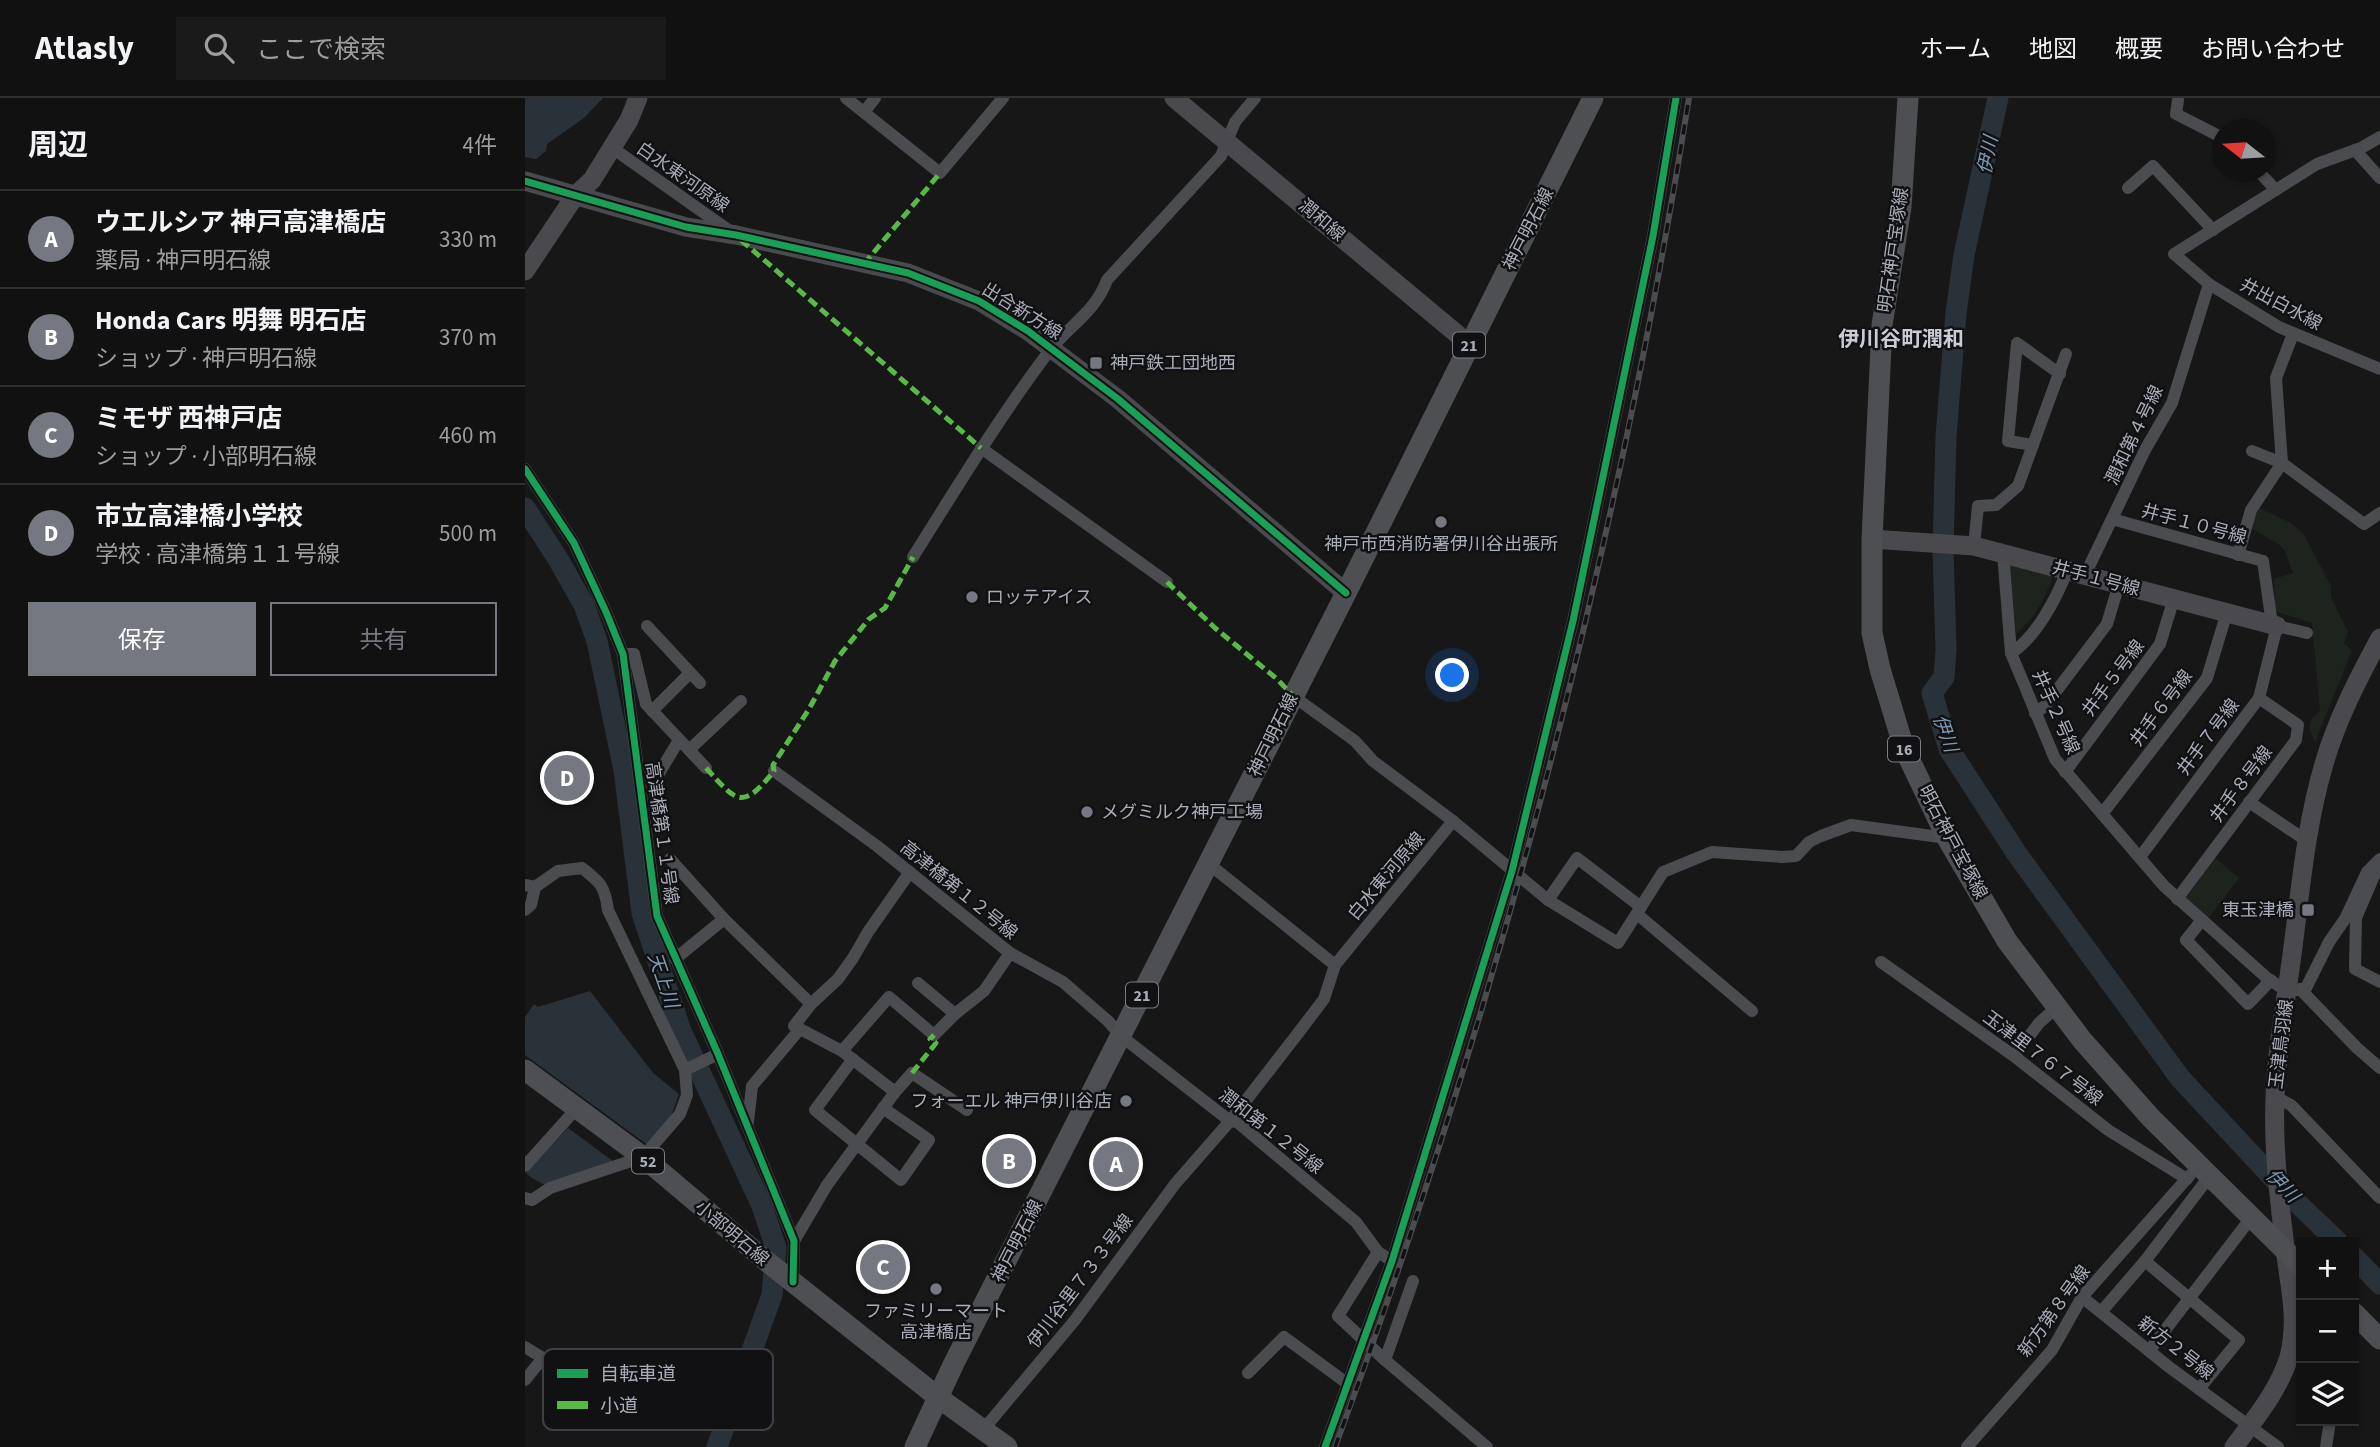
<!DOCTYPE html>
<html lang="ja">
<head>
<meta charset="utf-8">
<style>
  body { margin:0; font-family:"Source Sans 3","Noto Sans JP",sans-serif; background:#1a1a1a; color:#f1f3f6 }
  .controls { position:absolute; right:21px; bottom:21px; display:grid; overflow:hidden; border-radius:0px; box-shadow:0 2px 5px #0004 }
  .controls button { width:63px; height:63px; display:grid; place-items:center; padding:0; border:0; border-bottom:2px solid #303131; background:#111; color:#f1f3f6; font:35px sans-serif }
  .compass { position:absolute; left:1687px; top:21px; width:63px; height:63px; border-radius:50%; background:#111; box-shadow:0 2px 5px #0004; rotate:287deg }
  .you { position:absolute; left:928px; top:578px; width:24px; height:24px; margin:-18px; border:5px solid #fff; border-radius:50%; background:#1a73e8; box-shadow:0 0 0 10px #1a73e833 }
  .badge { display:grid; place-items:center; width:46px; height:46px; border-radius:50%; background:#757880; color:#fff; font-size:23px; font-weight:700 }
  .pin { position:absolute; translate:-50% -50%; border:4px solid #fff; box-shadow:0 2px 7px #0006 }
  .list { margin:0; padding:0; list-style:none }
  h2 { display:flex; justify-content:space-between; align-items:center; height:91px; margin:0; padding:0 28px; font-size:30px }
  h2 small { font-size:23px; font-weight:400; color:#9c9d9f }
  .list li { display:grid; grid-template-columns:46px 1fr auto; gap:21px; align-items:center; box-sizing:border-box; height:98px; padding:0 28px; border-top:2px solid #303131 }
  .list b { display:block; font-size:26px; white-space:nowrap }
  .list p { margin:0; font-size:23px; white-space:nowrap; color:#9c9d9f }
  .list em { font-size:23px; font-style:normal; color:#9c9d9f }
  .actions { display:flex; gap:14px; padding:21px 28px }
  .actions a { flex:1; padding:16px 0; border:2px solid #757880; border-radius:0px; text-align:center; font-size:24px; color:#757880 }
  .actions .main { background:#757880; color:#fff }
  .icon { flex:none; width:38px; height:38px; fill:none; stroke:currentColor; stroke-width:2; stroke-linecap:round; stroke-linejoin:round }
  .map { position:relative; flex:none; width:1855px; height:1349px; overflow:hidden }
  header { display:flex; align-items:center; gap:42px; box-sizing:border-box; height:98px; padding:0 35px; background:#111; border-bottom:2px solid #303131 }
  header strong { font-size:33px }
  nav { display:flex; gap:38px; margin-inline-start:auto; font-size:24px }
  .search { width:490px; height:63px; background:#1a1a1a; display:flex; align-items:center; gap:18px; box-sizing:border-box; padding:0 24px; border-radius:0px; color:#9c9d9f; font-size:26px }
  main { display:flex }
  aside { flex:1; background:#111 }
  .map>svg:first-child { display:block }
  .green { fill:#1d241e }
  .water { fill:#2a3239 }
  .lines { fill:none; stroke-linecap:round; stroke-linejoin:round }
  .river { stroke:#2a3239; stroke-width:21 }
  .street { stroke:#4b4c50; stroke-width:12 }
  .secondary { stroke:#4a4a4e; stroke-width:19 }
  .primary { stroke:#4d4f52; stroke-width:21 }
  .rail-casing { stroke:#4b4c4f; stroke-width:6 }
  .rail { stroke:#111113; stroke-width:3.5; stroke-dasharray:10; stroke-linecap:butt }
  .quiet { stroke:#58b947; stroke-width:5; stroke-dasharray:10 5; stroke-linecap:butt }
  .cycleway-casing { stroke:#111113; stroke-width:11 }
  .cycleway { stroke:#1a9f57; stroke-width:7 }
  .poi-dot { fill:#757880; stroke:#111113; stroke-width:2.5 }
  .labels { text-anchor:middle; stroke-width:5; stroke-linejoin:round; paint-order:stroke }
  .shield { fill:#111113; stroke:#7b7e86; stroke-width:2 }
  .shield-label { font-size:16px; font-weight:bold; fill:#a8adb8 }
  .street-label { font-size:18px; fill:#a8adb8; stroke:#111113 }
  .poi-label { font-size:18px; fill:#a8adb8; stroke:#111113; text-anchor:start }
  .water-label { font-size:19px; font-style:italic; fill:#7f9bb3; stroke:#111113 }
  .quarter-label { font-size:21px; font-weight:bold; fill:#c9ccd4; stroke:#111113 }
  .key { fill:#111113; stroke:#3e4045; stroke-width:2 }
  .key-label { font-size:19px; fill:#a8adb8 }
</style>
</head>
<body>
<header>
<strong>Atlasly</strong>
<div class="search"><svg class="icon" aria-label="search" viewBox="0 0 24 24"><circle cx="10" cy="10" r="6"/><path d="M15 15l6 6"/></svg>ここで検索</div>
<nav><a>ホーム</a><a>地図</a><a>概要</a><a>お問い合わせ</a></nav>
</header>
<main>
<aside>
<h2>周辺<small>4件</small></h2>
<ul class="list">
<li><span class="badge">A</span><div><b>ウエルシア 神戸高津橋店</b><p>薬局 · 神戸明石線</p></div><em>330 m</em></li>
<li><span class="badge">B</span><div><b>Honda Cars 明舞 明石店</b><p>ショップ · 神戸明石線</p></div><em>370 m</em></li>
<li><span class="badge">C</span><div><b>ミモザ 西神戸店</b><p>ショップ · 小部明石線</p></div><em>460 m</em></li>
<li><span class="badge">D</span><div><b>市立高津橋小学校</b><p>学校 · 高津橋第１１号線</p></div><em>500 m</em></li>
</ul>
<div class="actions"><a class="main">保存</a><a>共有</a></div>
</aside>
<div class="map">
<svg width="1855" height="1349" viewBox="0 0 1855 1349">
  <rect width="100%" height="100%" fill="#171717"/>
  <g class="green">
    <path d="M1734,410L1764,424L1778,435L1806,488V499L1823,534L1819,545L1827,553L1790,644C1784,629 1780,625 1795,613L1787,525L1750,513L1749,481L1768,475L1758,449L1725,429Z"/>
    <path d="M1487,464L1528,477C1521,500 1509,521 1491,536L1484,468Z"/>
    <path d="M1690,760L1714,780L1683,821L1661,800Z"/>
  </g>
  <g class="water">
    <path d="M0,0H78L59,20L22,46L21,53L11,61L0,59Z"/>
    <path d="M65,893L128,975L154,996L146,1018L124,1048L0,957V919L9,906L13,909Z"/>
    <path d="M43,1030L89,1064L20,1087L7,1080L1,1075Z"/>
  </g>
  <g class="lines">
    <g class="river">
      <path d="M1473,0L1439,157L1431,215L1421,338L1418,451L1421,552L1419,579L1407,595L1424,651L1492,756L1655,980L1766,1099L1813,1144"/>
      <path d="M0,410L33,461L59,507L72,543L99,672L117,815L156,933L237,1108L251,1150L247,1197L192,1349"/>
      <path d="M1829,1159L1855,1186"/>
    </g>
    <g class="street">
      <path d="M321,0L415,75L478,0"/>
      <path d="M1653,2L1651,16L1698,40"/>
      <path d="M339,14L350,0"/>
      <path d="M1855,39L1836,50L1792,66L1649,156L1684,186L1754,229L1855,271"/>
      <path d="M86,49L206,134"/>
      <path d="M1830,52L1855,80"/>
      <path d="M1734,74L1751,92"/>
      <path d="M1603,90L1628,68L1688,132"/>
      <path d="M1508,347L1483,343L1492,245L1535,276"/>
      <path d="M456,350L642,484"/>
      <path d="M1727,353L1757,365L1839,426L1855,415"/>
      <path d="M0,371L49,445L81,514L98,556L132,818L193,956L269,1143L268,1184"/>
      <path d="M1587,421L1738,463L1746,519L1752,528"/>
      <path d="M1449,448L1453,408L1471,407L1493,388L1541,256"/>
      <path d="M1478,455L1486,555L1530,661L1639,788L1742,880L1763,894L1781,890L1804,844L1820,821L1842,774L1855,761"/>
      <path d="M1713,457L1726,412L1757,365L1751,280L1768,236"/>
      <path d="M388,459C432,389 475,318 525,252C545,227 571,213 582,182L696,58L710,24L730,0"/>
      <path d="M1560,477L1620,352L1647,305L1684,186"/>
      <path d="M122,528L175,585"/>
      <path d="M1752,528L1782,535"/>
      <path d="M1486,555C1511,540 1532,499 1542,473"/>
      <path d="M98,556H109L121,606L181,670"/>
      <path d="M127,613L165,575"/>
      <path d="M1510,615L1520,608L1582,526L1594,486"/>
      <path d="M164,652L216,603"/>
      <path d="M249,673L352,748L485,855L538,884L583,923L596,938L705,1023L712,1024L831,1124L853,1154L867,1163"/>
      <path d="M1540,674L1635,546L1649,500"/>
      <path d="M133,677L154,642"/>
      <path d="M1724,704L1782,743"/>
      <path d="M1577,716L1682,580L1702,514"/>
      <path d="M928,723L1023,802L1093,845L1138,774L1187,754L1257,759L1271,758L1284,744L1296,738L1326,727L1422,740"/>
      <path d="M1615,759L1734,600L1752,528"/>
      <path d="M145,761L199,821L150,861"/>
      <path d="M684,766L810,867"/>
      <path d="M1855,771L1849,778L1831,820L1830,871L1855,884"/>
      <path d="M0,787L10,789L33,773L57,770C75,784 80,788 83,812L160,972L162,997L155,1016L118,1059L25,1090L7,1102L0,1100"/>
      <path d="M1652,801L1771,642L1773,627L1734,600"/>
      <path d="M1023,802L1052,760L1116,809"/>
      <path d="M0,812L6,807L10,789"/>
      <path d="M1112,816L1227,913"/>
      <path d="M199,821L286,906"/>
      <path d="M1677,822L1661,842L1723,906L1746,882"/>
      <path d="M1356,864L1489,958L1583,1032L1662,1081"/>
      <path d="M393,885L430,916"/>
      <path d="M1775,891L1832,950L1855,970"/>
      <path d="M275,931L317,953L370,994L387,975L442,1012"/>
      <path d="M317,953L364,899L409,937L430,916L459,893L485,855"/>
      <path d="M1489,958L1514,925L1532,909"/>
      <path d="M328,961L290,1012L376,1082L404,1042L358,1010"/>
      <path d="M160,972L193,956"/>
      <path d="M1750,999L1766,1007L1855,1100"/>
      <path d="M223,1024L227,988L275,931L269,928L286,906L313,881L328,860L343,834L385,774"/>
      <path d="M0,1068L52,1010"/>
      <path d="M269,1143L302,1087L370,994"/>
      <path d="M853,1154L813,1218L860,1262"/>
      <path d="M1620,1163L1714,1242L1674,1291"/>
      <path d="M888,1183L860,1262L962,1349"/>
      <path d="M1557,1199L1644,1269L1753,1349"/>
      <path d="M1576,1214L1620,1163L1684,1079"/>
      <path d="M0,1249L18,1260L0,1282"/>
      <path d="M1624,1253L1726,1120"/>
      <path d="M723,1275L759,1239L823,1286"/>
      <path d="M458,1332L550,1222L650,1086L705,1023L774,934L799,901L810,867L928,723L848,663L830,643L768,598"/>
      <path d="M800,1349L867,1163L987,773L1048,523L1128,138L1151,0"/>
      <path d="M1442,1349L1527,1252L1557,1199L1665,1077"/>
      <path d="M1801,1349L1805,1323"/>
    </g>
    <g class="secondary">
      <path d="M649,0L944,246"/>
      <path d="M0,83L161,129L211,137L383,175L454,203L503,233L593,301L821,495"/>
      <path d="M0,173L50,98L67,82L104,22L113,0"/>
      <path d="M1347,441L1449,448L1752,528"/>
      <path d="M1709,1349C1729,1322 1754,1292 1764,1259C1774,1219 1764,1188 1760,1149C1754,1100 1748,1050 1750,1001C1751,956 1760,909 1766,864C1775,798 1780,730 1799,666C1812,621 1833,581 1855,540"/>
    </g>
    <g class="primary">
      <path d="M1383,0L1376,109L1357,227L1347,441V535L1355,571L1379,650L1422,740L1482,843L1557,942L1626,1020L1776,1168"/>
      <path d="M0,972L118,1059L240,1162L414,1300L482,1349"/>
      <path d="M1829,1215L1855,1241"/>
      <path d="M390,1349L429,1265L821,495L1068,0"/>
    </g>
    <g class="rail-casing">
      <path id="rail" d="M810,1349C972,914 1091,458 1164,0"/>
    </g>
    <use href="#rail" class="rail"/>
    <g class="quiet">
      <path d="M216,142L456,350"/>
      <path d="M339,166L415,75"/>
      <path d="M642,484L690,530L752,581L768,598"/>
      <path d="M181,670C212,704 217,713 249,673L248,667L284,611L310,563L344,521L360,510L388,459"/>
      <path d="M387,975L411,945L405,941L409,937"/>
    </g>
    <g class="cycleway-casing">
      <g id="cycleway">
        <path d="M0,83L161,129L211,137L383,175L454,203L503,233L593,301L821,495"/>
        <path d="M0,371L49,445L81,514L98,556L132,818L193,956L269,1143L268,1184"/>
        <path d="M800,1349L867,1163L987,773L1048,523L1128,138L1151,0"/>
      </g>
    </g>
    <use href="#cycleway" class="cycleway"/>
  </g>
  <g class="poi-dot">
    <rect x="564" y="258" width="14" height="14" rx="3.5"/>
    <circle cx="916" cy="424" r="7"/>
    <circle cx="447" cy="499" r="7"/>
    <circle cx="562" cy="714" r="7"/>
    <rect x="1776" y="805" width="14" height="14" rx="3.5"/>
    <circle cx="601" cy="1003" r="7"/>
    <circle cx="411" cy="1191" r="7"/>
  </g>
  <g class="labels">
    <g class="shield">
      <rect x="928" y="234.5" width="32" height="25" rx="5"/>
      <rect x="1363" y="638.5" width="32" height="25" rx="5"/>
      <rect x="601" y="884.5" width="32" height="25" rx="5"/>
      <rect x="107" y="1050.5" width="32" height="25" rx="5"/>
    </g>
    <g class="shield-label">
      <text x="944" y="253">21</text>
      <text x="1379" y="657">16</text>
      <text x="617" y="903">21</text>
      <text x="123" y="1069">52</text>
    </g>
    <g class="street-label">
      <text transform="translate(158 79) rotate(35)" y="6">白水東河原線</text>
      <text transform="translate(797 122) rotate(40)" y="6">潤和線</text>
      <text transform="translate(1003 131) rotate(-63)" y="6">神戸明石線</text>
      <text transform="translate(1368 152) rotate(-82)" y="6">明石神戸宝塚線</text>
      <text transform="translate(1756 206) rotate(28)" y="6">井出白水線</text>
      <text transform="translate(497 213) rotate(32)" y="6">出合新方線</text>
      <text transform="translate(1609 337) rotate(-64)" y="6">潤和第４号線</text>
      <text transform="translate(1669 426) rotate(15)" y="6">井手１０号線</text>
      <text transform="translate(1571 480) rotate(15)" y="6">井手１号線</text>
      <text transform="translate(1588 580) rotate(-53)" y="6">井手５号線</text>
      <text transform="translate(1636 610) rotate(-53)" y="6">井手６号線</text>
      <text transform="translate(1531 614) rotate(66)" y="6">井手２号線</text>
      <text transform="translate(748 637) rotate(-64)" y="6">神戸明石線</text>
      <text transform="translate(1683 639) rotate(-53)" y="6">井手７号線</text>
      <text transform="translate(1716 686) rotate(-53)" y="6">井手８号線</text>
      <text transform="translate(137 735) rotate(82)" y="6">高津橋第１１号線</text>
      <text transform="translate(1428 744) rotate(62)" y="6">明石神戸宝塚線</text>
      <text transform="translate(861 778) rotate(-50)" y="6">白水東河原線</text>
      <text transform="translate(434 792) rotate(39)" y="6">高津橋第１２号線</text>
      <text transform="translate(1756 946) rotate(-83)" y="6">玉津鳥羽線</text>
      <text transform="translate(1518 960) rotate(37)" y="6">玉津里７６７号線</text>
      <text transform="translate(746 1033) rotate(38)" y="6">潤和第１２号線</text>
      <text transform="translate(207 1135) rotate(40)" y="6">小部明石線</text>
      <text transform="translate(492 1143) rotate(-63)" y="6">神戸明石線</text>
      <text transform="translate(555 1183) rotate(-53)" y="6">伊川谷里７３３号線</text>
      <text transform="translate(1529 1213) rotate(-54)" y="6">新方第８号線</text>
      <text transform="translate(1651 1250) rotate(38)" y="6">新方２号線</text>
    </g>
    <g class="poi-label">
      <text x="585" y="271">神戸鉄工団地西</text>
      <text x="916" y="452" text-anchor="middle">神戸市西消防署伊川谷出張所</text>
      <text x="461" y="505">ロッテアイス</text>
      <text x="576" y="720">メグミルク神戸工場</text>
      <text x="1769" y="818" text-anchor="end">東玉津橋</text>
      <text x="587" y="1009" text-anchor="end">フォーエル 神戸伊川谷店</text>
      <text x="411" y="1219" text-anchor="middle">ファミリーマート<tspan x="411" dy="21">高津橋店</tspan></text>
    </g>
    <g class="water-label">
      <text transform="translate(1462 57) rotate(-79)" y="7">伊川</text>
      <text transform="translate(1421 635) rotate(70)" y="7">伊川</text>
      <text transform="translate(139 882) rotate(71)" y="7">天上川</text>
      <text transform="translate(1758 1087) rotate(46)" y="7">伊川</text>
    </g>
    <g class="quarter-label">
      <text x="1376" y="248">伊川谷町潤和</text>
    </g>
  </g>
  <rect x="18" y="1251" width="230" height="81" rx="10" class="key"/>
  <rect x="32" y="1271" width="31" height="9" fill="#1a9f57"/>
  <rect x="32" y="1303" width="31" height="8" fill="#58b947"/>
  <g class="key-label">
    <text x="75" y="1282">自転車道</text>
    <text x="75" y="1314">小道</text>
  </g>
</svg>
<div class="controls">
<button>+</button>
<button>−</button>
<button><svg class="icon" aria-label="layers" viewBox="0 0 24 24"><path d="M12 4l9 5-9 5-9-5zM3 14l9 5 9-5"/></svg></button>
</div>
<svg class="compass" viewBox="-18 -18 36 36"><path d="M0-13l5 13h-10z" fill="#e53935"/><path d="M0 13l5-13h-10z" fill="#9c9d9f"/></svg>
<div class="you"></div>
<div class="pin badge" style="left:591px;top:1066px">A</div>
<div class="pin badge" style="left:484px;top:1063px">B</div>
<div class="pin badge" style="left:358px;top:1169px">C</div>
<div class="pin badge" style="left:42px;top:680px">D</div>
</div>
</main>
</body>
</html>
